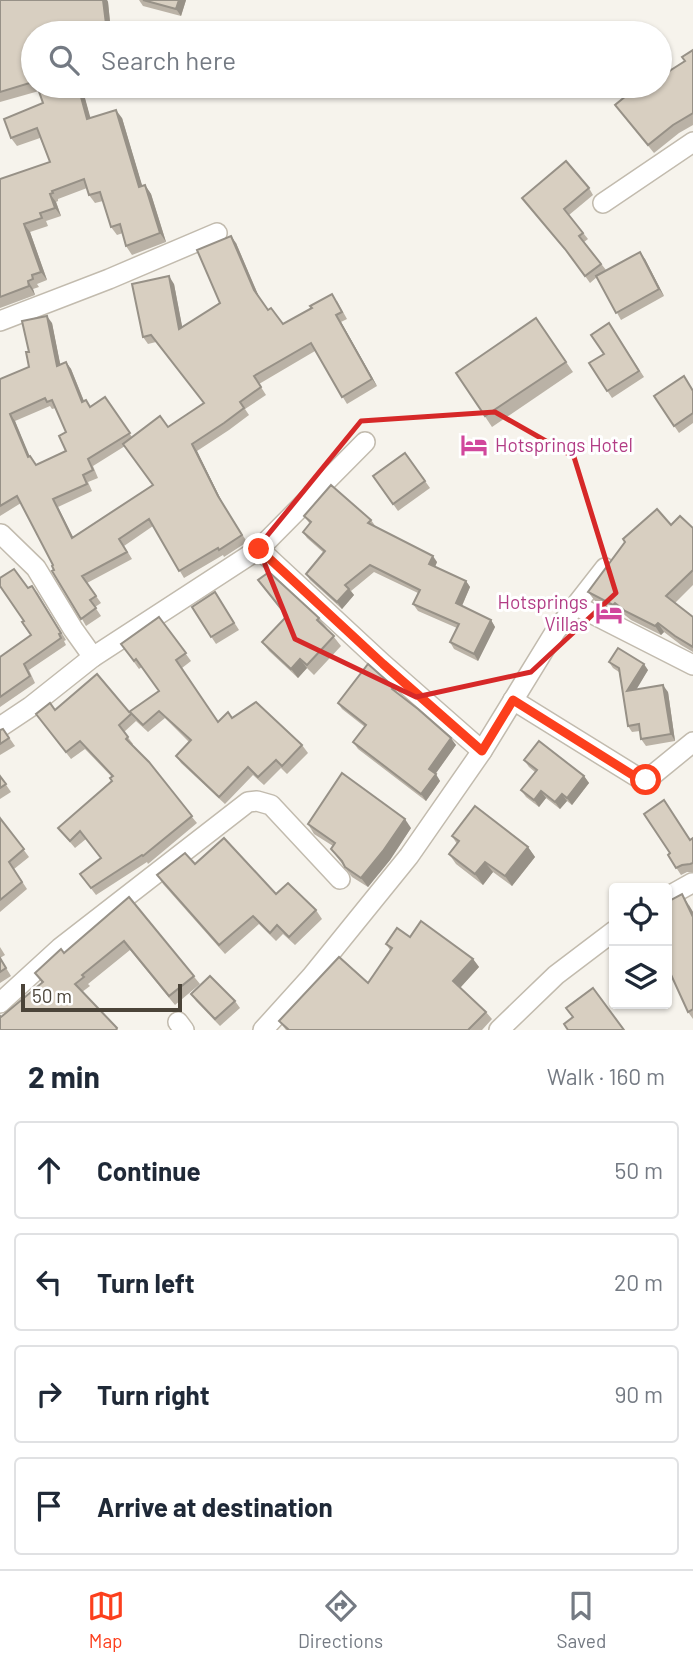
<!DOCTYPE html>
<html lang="en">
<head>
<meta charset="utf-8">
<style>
  body { margin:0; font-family:Barlow,sans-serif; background:#f6f6f7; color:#1f2937 }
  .controls { position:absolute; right:21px; bottom:21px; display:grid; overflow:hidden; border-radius:7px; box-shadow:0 2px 5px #0004 }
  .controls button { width:63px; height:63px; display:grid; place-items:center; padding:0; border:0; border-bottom:2px solid #e0e1e3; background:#fff; color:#1f2937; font:35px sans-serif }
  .scale { position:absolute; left:21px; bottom:18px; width:161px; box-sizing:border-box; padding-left:7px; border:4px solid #4b4439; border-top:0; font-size:19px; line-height:24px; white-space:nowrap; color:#4b4439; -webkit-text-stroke:5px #fff; paint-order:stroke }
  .stop { position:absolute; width:21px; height:21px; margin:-16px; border:5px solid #fc3f1d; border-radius:50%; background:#fff }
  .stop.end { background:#fc3f1d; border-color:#fff; box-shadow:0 2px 7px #0008 }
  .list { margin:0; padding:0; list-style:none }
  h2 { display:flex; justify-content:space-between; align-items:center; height:91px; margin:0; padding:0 28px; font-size:30px }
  h2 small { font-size:23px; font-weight:400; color:#747a83 }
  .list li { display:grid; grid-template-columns:46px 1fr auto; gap:21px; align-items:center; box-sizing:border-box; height:98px; margin:0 14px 14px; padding:0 14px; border:2px solid #e0e1e3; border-radius:7px }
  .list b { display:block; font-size:26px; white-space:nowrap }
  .list em { font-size:23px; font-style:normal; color:#747a83 }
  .icon { flex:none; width:38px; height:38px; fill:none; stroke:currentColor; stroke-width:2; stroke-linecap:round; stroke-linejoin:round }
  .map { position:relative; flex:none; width:693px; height:1030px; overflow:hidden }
  .search { position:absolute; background:#fff; box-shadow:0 2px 5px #0004; left:21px; right:21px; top:21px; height:77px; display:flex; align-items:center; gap:18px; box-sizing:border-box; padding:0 24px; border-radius:38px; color:#747a83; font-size:26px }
  .sheet { height:539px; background:#fff }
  nav { display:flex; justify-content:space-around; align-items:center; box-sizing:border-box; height:98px; border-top:2px solid #e0e1e3; background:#fff; font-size:19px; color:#747a83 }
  nav a { display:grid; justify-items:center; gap:4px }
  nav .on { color:#fc3f1d }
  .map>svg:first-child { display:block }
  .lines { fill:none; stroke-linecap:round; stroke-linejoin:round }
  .street-casing { stroke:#c2bbae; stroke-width:22 }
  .street { stroke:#fff; stroke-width:19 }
  .wall { fill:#bab2a6; fill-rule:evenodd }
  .shaded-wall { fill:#979187 }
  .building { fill:#d8cfc1; stroke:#979187; stroke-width:2; fill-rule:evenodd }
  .route { stroke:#fc3f1d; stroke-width:9 }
  .marked { fill:none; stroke:#d62828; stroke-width:5; stroke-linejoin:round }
  .labels { text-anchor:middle; stroke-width:6; stroke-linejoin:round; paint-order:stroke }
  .hotel-label { font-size:19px; fill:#b23c85; stroke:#fff; text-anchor:start }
</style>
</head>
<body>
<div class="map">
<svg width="693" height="1030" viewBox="0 0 693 1030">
  <rect width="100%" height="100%" fill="#f6f3ec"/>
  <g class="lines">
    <g class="street-casing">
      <g id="street">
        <path d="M603,203L693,142"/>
        <path d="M0,321L109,279L217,233"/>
        <path d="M1,534L36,568L73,629L93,657"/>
        <path d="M259,549L383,664L482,751"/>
        <path d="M577,606L693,665"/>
        <path d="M513,700L642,780L649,778L693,742"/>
        <path d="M0,727L30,707L93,657L259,549L365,442"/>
        <path d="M667,897L692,883"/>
        <path d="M0,1003L60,948L248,802L257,801L271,805L340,879"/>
        <path d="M178,1022L184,1030"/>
        <path d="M263,1030L311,977L409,856L482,751L555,632L605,568"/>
        <path d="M499,1030L556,975L614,931"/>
      </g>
    </g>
    <use href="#street" class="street"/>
  </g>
  <g class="wall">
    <path d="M0,0H107L108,2L111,32L105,33H33V86H98L83,91L90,118H122L142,186L145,185L151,194L166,242L132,255L126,246L123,233L117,235L111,227L103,201L95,203L89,195L87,188L58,199V201L56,202L61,216L46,221L48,226L30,232L47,280L37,284L39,287L33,289L35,295L0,308V179L50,162L40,138L17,146L11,138L43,103L39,91L0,102Z"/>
    <path d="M139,0H186L181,16L143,6Z"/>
    <path d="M693,50V125L679,133L654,153L615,105L685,61Z"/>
    <path d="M589,188L593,195L569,215L588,239L584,242L606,270L645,259L664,296L621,320L597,277L590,283L570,255L522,198Z"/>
    <path d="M236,243L259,297L268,310L283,324L337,301L347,319L341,322L377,386L347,404L315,351L259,384L266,395L245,409L249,415L229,430L197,451L223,504L247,542L224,557L223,555L184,578L153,526L124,546L132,559L87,583L101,603L95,607L101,616L86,626L54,570L53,565L21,503L0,516V379L29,367V352L52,323L60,364L66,362L71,369L84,401L90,407L105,397L132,437L168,427L204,403L156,342L148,344L143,337L174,284L182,327L220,303ZM50,406L52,409L56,408L66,432V451L36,465L29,456L15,421ZM125,446L153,485L73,537L58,507L92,491L88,482L98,478L93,466Z"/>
    <path d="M536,318L573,372L492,427L456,373Z"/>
    <path d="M609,323L644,377L612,398L589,363L604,354Z"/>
    <path d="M693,390V423L679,433L654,396Z"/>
    <path d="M405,453L430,488L398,511L373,476Z"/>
    <path d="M304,516L371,520L376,527L437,562L435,567L466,581L470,587L462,606L491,620L495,627L478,661L454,649L450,642L457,628L418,611L413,604L418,593L374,572L351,591L354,595L342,609L310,580L306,574L324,553L307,538L303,532L310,524Z"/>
    <path d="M671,525L693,528V585L675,603L693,617V652L681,645L664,632L661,635L631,620L621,612L619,614L595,601L588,592Z"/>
    <path d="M258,580L319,618L341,646L314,675L307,668L298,678L269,651L262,642L286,616Z"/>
    <path d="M28,588L37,592L66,640L64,641L66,645L29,670L35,683L0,707V657L31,635L24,621Z"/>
    <path d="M215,592L239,630L216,644L192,607Z"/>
    <path d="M159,617L191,661L182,668L218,722L232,718L302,745L308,753L287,774L281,768L264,785L253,775L225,804L181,763L176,756L189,742L165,718L148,732L136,721L124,732L133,744L132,745L197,823L148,864L147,862L96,895L80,874L101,858L86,839L75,848L58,828L112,781V777L85,749L71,759L36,714L55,710L129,712L159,691L142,667L139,669L121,644Z"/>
    <path d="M609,662L648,670L636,689L668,692L675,741L646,746L641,739L640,731L632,732L628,726L619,672L613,668Z"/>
    <path d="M394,687L398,694L456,745L435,774L440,781L426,801L358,749L353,742L365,727L342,709L338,703Z"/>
    <path d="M3,729L15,746L0,755V730Z"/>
    <path d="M524,760L584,776L589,783L572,805L567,801L560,809L546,798L539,807L526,797L521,790L535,772L529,767Z"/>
    <path d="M0,776L11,792L0,799Z"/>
    <path d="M0,818L29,857L14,869L27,889L0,912Z"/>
    <path d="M308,824L411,828L390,860L368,887L352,877L331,849L333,846L314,834Z"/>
    <path d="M452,836L528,847L535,857L512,886L493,872L483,885L456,864L449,854L457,844Z"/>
    <path d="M693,838V872H687L681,875L668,855Z"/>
    <path d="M195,864L316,910L322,919L295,945L283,934L276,941L259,924L225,954L163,884L157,875Z"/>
    <path d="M129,897L200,984L175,1005L130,950L88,984L90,986L82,992L118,1030H0L42,983L35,973L64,953Z"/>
    <path d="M689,905L693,912V1019L688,1012Z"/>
    <path d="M410,937L473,959L479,967L460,988L486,1012L492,1019L482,1030H286L279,1021L368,983L390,950L386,944Z"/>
    <path d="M0,947L5,955L0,958L11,976L0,983Z"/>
    <path d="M191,994L235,1001L240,1008L220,1026L196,1001Z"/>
  </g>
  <g class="shaded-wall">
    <path d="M103,0H107L108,2L111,32L106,24Z"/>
    <path d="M179,0H186L181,16L176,9Z"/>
    <path d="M78,86H80L83,91L93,127L87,119Z"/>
    <path d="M116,110L122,118L145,195L139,187Z"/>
    <path d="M145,185L151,194L166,242L160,233Z"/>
    <path d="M50,194L56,202L61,216L55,208Z"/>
    <path d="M24,224L30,232L47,280L41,272Z"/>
    <path d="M231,236L236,243L259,297L254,290Z"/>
    <path d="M640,252L645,259L664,296L659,289Z"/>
    <path d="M169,276L174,284L184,336L179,329Z"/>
    <path d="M28,281L33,289L35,295L29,286Z"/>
    <path d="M336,315L341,322L377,386L372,379Z"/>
    <path d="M47,316L52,323L62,373L57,366Z"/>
    <path d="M66,362L71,369L87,409L82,402Z"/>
    <path d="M10,414L15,421L33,464L28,457Z"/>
    <path d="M192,444L197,451L223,504L247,542L218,496Z"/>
    <path d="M53,499L58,507L77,545L72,538Z"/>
    <path d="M433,556L437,562L433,571L429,564Z"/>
    <path d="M466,581L470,587L460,610L456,603Z"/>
    <path d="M349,589L354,595L342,609L337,602Z"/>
    <path d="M615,603L621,612L619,614L613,605Z"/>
    <path d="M491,620L495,627L478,661L474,654Z"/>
    <path d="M658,623L664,632L661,635L655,626Z"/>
    <path d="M300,659L307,668L298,678L291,669Z"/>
    <path d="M644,664L648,670L632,697L627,691Z"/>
    <path d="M663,685L668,692L675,741L671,734Z"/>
    <path d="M451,738L456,745L434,776L429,769Z"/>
    <path d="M436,774L440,781L426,801L421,794Z"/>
    <path d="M584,776L589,783L572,805L567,798Z"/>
    <path d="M541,791L546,798L539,807L534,800Z"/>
    <path d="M562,794L567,801L560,809L555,802Z"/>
    <path d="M405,819L411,828L390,860L368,887L361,878Z"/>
    <path d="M528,847L535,857L512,886L505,876Z"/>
    <path d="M485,862L493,872L483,885L475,874Z"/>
    <path d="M682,894L693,912V917Z"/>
    <path d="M473,959L479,967L459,989L453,981Z"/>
  </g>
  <g class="building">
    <path d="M0,0H103L106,24L99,25V27L95,28L97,33H33V82L0,92Z"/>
    <path d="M143,0H179L176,9Z"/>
    <path d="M693,50V113L673,125L648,145L615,105L632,91L633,93L645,86H660V77L685,61L682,57Z"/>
    <path d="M37,86H78L87,119L116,110L139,187L145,185L160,233L126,246L120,224L111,227L100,192L89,195L84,179L52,191L53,193L50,194L55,208L40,213L42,218L24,224L41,272L32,275L33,279L28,281L29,286L0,297V179L50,162L37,128L11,138L4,119L43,103Z"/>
    <path d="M566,161L589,188L564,209L583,233L579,236L601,264L585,276L565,249L522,198Z"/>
    <path d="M231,236L254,290L268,310L271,308L283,324L312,308L310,306L332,294L342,312L336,315L372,379L342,397L311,343L254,376L261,387L240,402L244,408L224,423L192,444L218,496L242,535L219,550L218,548L179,571L149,519L119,539L127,552L82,576L96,596L90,600L96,608L81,619L52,571L54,570L52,566L53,565L17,496L0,506V379L29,367L26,352H29L22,321L47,316L57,366L66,362L82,402L86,400L90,407L105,397L130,433L88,459L93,470L83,475L87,484L53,499L72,538L153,485L123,444L160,416L168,427L204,403L151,335L143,337L132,284L169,276L179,329L220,303L197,250ZM45,398L47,402L52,400L66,432L59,436L66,451L36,465L30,456L28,457L10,414Z"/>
    <path d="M640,252L659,289L616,313L596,276Z"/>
    <path d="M536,318L566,362L485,416L456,373Z"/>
    <path d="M609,323L639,371L607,391L589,363L604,354L591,335Z"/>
    <path d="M684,376L693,391V413L674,426L654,396Z"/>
    <path d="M405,453L425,481L393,504L373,476Z"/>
    <path d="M331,485L371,520L368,523L433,556L429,564L466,581L456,603L491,620L474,654L450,642L459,624L413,604L420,590L370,565L345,585L349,589L337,602L306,574L325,551L303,532L311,522L304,516Z"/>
    <path d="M657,509L671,525L680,516L693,528V570L666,596L693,617V647L675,636L658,623L655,626L625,611L615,603L613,605L588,592L625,542L623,539Z"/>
    <path d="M14,569L28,588L32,586L61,633L59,634L61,638L24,664L30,676L0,697V657L31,635L22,622L24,621L0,586V578Z"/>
    <path d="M269,572L319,618L317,620L334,636L307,665L300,659L291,669L262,642L287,616L258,580Z"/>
    <path d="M215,592L234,623L211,637L192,607Z"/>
    <path d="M159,617L186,653L176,660L218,722L228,712L232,718L256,702L302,745L282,766L276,760L258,777L248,767L219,797L176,756L191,740L159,711L143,725L130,712L131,714L119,725L128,737L126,739L149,762L192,816L143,856L142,855L91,888L80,874L101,858L80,831L70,841L58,828L112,781L110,778L113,776L80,741L66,752L36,714L50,703L55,710L97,674L129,712L159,691L136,659L134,661L121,644Z"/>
    <path d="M618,648L644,664L627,691L663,685L671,734L641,739L639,724L628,726L619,668L609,662Z"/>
    <path d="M368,664L394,687L392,689L418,709L451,738L429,769L436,774L421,794L353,742L366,725L338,703Z"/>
    <path d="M3,729L9,738L0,744V730Z"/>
    <path d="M539,741L584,776L567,798L562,794L555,802L541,791L534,800L521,790L537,770L524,760Z"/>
    <path d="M342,773L405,819L383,851L361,878L345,867L342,861L331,849L335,843L308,824Z"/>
    <path d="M0,776L6,784L0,788Z"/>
    <path d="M664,800L690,840L693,838V863L690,864L682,865L676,868L668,855L670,853L644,814Z"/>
    <path d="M475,806L528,847L505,876L485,862L475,874L449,854L459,841L452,836Z"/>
    <path d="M0,818L24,849L9,862L22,882L0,900Z"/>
    <path d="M224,838L276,894L288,883L316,910L289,937L277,925L270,933L253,916L219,945L157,875L185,853L195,864Z"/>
    <path d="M682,894L693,917V1009L688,1012L667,966V902Z"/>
    <path d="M129,897L194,976L169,996L124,941L82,975L84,977L75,984L117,1028L116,1030H0V1016L1,1017L43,982L35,973L61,949L64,953Z"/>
    <path d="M421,921L473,959L453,981L486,1012L468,1030H289L279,1021L339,957L368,983L392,948L386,944L397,928L410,937Z"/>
    <path d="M0,958L6,968L0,972Z"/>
    <path d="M210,976L235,1001L215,1019L191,994Z"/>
    <path d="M593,988L624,1030H568L564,1024L573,1017L566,1008Z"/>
  </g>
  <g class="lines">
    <path class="route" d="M259,549L383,664L482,751L513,700L639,779L646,780"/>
  </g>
  <path class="marked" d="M495,412L574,457L616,593L531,672L416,697L295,639L258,547L361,421Z"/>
  <defs>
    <g id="hotel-bare" transform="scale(2.1)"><path d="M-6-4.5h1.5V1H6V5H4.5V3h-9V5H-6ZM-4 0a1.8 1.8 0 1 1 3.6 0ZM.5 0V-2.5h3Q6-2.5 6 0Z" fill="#d1479c" stroke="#fff" stroke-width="2.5" paint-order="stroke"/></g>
  </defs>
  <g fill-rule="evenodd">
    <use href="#hotel-bare" x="474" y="445"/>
    <use href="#hotel-bare" x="609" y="613"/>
  </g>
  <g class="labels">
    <g class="hotel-label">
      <text x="495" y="452">Hotsprings Hotel</text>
      <text x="588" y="609" text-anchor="end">Hotsprings<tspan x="588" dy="22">Villas</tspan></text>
    </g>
  </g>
</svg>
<div class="controls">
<button><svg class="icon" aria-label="locate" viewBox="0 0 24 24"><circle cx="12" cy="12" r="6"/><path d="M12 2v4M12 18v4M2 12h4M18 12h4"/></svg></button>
<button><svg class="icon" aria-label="layers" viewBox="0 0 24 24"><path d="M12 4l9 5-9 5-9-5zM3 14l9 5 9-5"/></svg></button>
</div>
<div class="scale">50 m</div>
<div class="stop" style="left:646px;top:780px"></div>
<div class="stop end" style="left:259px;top:549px"></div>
<div class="search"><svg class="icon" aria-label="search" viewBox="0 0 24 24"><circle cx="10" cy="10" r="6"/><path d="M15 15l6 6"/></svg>Search here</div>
</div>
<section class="sheet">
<h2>2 min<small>Walk · 160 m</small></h2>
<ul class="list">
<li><svg class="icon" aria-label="ahead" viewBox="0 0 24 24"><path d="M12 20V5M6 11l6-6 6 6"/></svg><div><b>Continue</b></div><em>50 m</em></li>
<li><svg class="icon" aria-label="left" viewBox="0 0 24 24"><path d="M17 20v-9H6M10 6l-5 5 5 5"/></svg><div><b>Turn left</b></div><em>20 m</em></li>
<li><svg class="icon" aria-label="right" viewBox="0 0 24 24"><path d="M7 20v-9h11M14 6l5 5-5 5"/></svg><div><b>Turn right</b></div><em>90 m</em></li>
<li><svg class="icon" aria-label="arrive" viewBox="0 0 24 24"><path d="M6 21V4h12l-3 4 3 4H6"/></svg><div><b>Arrive at destination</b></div></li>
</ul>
</section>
<nav>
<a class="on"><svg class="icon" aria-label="map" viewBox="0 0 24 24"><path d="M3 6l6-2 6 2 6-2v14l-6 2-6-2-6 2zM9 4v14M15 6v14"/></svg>Map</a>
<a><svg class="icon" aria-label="directions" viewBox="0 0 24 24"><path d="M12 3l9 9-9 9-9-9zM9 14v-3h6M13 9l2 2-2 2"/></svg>Directions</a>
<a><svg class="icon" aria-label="saved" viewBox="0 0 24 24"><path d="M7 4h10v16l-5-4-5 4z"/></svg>Saved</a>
</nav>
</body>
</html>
